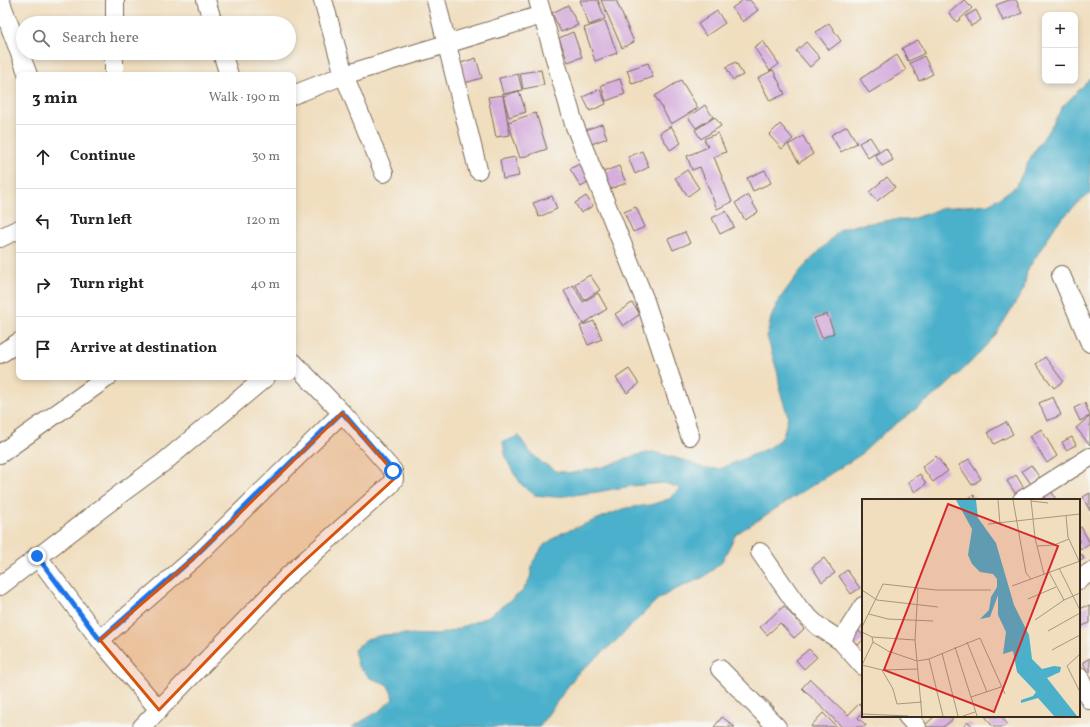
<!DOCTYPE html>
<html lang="en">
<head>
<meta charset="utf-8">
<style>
  body { margin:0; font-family:Vollkorn,serif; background:#f6f6f6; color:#222 }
  .controls { position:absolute; right:12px; top:12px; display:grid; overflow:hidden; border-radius:8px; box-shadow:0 2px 6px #0003 }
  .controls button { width:36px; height:36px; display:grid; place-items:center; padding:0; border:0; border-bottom:1px solid #e0e0e0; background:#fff; color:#222; font:20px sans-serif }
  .stop { position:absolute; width:12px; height:12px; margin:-9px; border:3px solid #1a73e8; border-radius:50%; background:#fff }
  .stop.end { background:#1a73e8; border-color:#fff; box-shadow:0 1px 4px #0008 }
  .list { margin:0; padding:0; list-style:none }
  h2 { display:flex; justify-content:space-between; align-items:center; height:52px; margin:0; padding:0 16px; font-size:17px }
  h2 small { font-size:13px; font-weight:400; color:#767676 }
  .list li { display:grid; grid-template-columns:26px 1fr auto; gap:12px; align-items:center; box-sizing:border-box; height:64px; padding:0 16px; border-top:1px solid #e0e0e0 }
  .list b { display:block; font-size:15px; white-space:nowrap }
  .list em { font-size:13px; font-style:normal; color:#767676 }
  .icon { flex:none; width:22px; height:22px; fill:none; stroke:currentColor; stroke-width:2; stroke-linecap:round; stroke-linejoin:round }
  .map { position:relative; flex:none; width:1090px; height:727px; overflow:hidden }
  .search { position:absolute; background:#fff; box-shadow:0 2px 6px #0003; left:16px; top:16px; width:280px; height:44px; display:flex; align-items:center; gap:10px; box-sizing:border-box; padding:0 14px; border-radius:22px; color:#767676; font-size:15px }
  .panel { position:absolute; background:#fff; box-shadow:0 2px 6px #0003; left:16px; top:72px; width:280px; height:308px; border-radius:8px }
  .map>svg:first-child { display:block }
  .water { fill:#4cb0cb; stroke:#446d74 }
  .building { fill:#d6aedd }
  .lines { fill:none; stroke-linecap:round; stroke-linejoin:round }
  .minor-casing { stroke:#7a6956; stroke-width:20 }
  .minor { stroke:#fff; stroke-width:18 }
  .route { stroke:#1a73e8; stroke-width:5 }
  .marked { fill:#d7540e; fill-opacity:0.2; stroke:#d7540e; stroke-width:3; stroke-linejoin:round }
  .inset-road { fill:none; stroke:#a8967f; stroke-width:1 }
  .view { fill:#d62828; fill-opacity:0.15; stroke:#d62828; stroke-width:2 }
  .inset-edge { fill:none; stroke:#3b2a1e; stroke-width:2 }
</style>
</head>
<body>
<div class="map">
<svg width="1090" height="727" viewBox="0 0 1090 727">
  <rect width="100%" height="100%" fill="#f6f6f2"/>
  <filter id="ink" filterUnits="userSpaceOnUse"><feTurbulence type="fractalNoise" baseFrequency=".025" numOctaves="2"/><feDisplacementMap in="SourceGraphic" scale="8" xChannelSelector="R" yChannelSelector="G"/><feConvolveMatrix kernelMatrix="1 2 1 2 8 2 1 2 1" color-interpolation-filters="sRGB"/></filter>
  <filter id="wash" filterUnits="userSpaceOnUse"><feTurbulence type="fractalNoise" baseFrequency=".012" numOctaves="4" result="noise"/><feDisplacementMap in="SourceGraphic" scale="16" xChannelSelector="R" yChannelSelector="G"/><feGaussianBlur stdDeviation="0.9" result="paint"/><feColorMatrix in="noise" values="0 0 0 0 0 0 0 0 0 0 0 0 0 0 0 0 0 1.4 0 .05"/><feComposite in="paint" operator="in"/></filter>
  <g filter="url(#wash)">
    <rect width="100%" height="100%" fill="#f0debf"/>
    <path class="water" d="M1090,79V194L1078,203L1056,225L1027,271L1024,289L1006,318L994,337L970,363L944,388L885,432L860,455L736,534L721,563L704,577L674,590L658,599L618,639L576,675L539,727H352L381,710L394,698L387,684L370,678L358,666L354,650L367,639L383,635L403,634L438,635L454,630L487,617L522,592L530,578L533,562L544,545L562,533L626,508L650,505L669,499L680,488L664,483L631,486L597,492L556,497L535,495L522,485L513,472L506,458L503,442L519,436L529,451L541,462L556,471L572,473L603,467L637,455L653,452L687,461L703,468L720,469L768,448L783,437L788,416L780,391L778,374L767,336L771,318L778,301L801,270L841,229L857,225L891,220H909L942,208L988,204L1001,197L1016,186L1032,155L1052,125L1063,106Z"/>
    <g id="blocks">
      <g class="building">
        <path d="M580,0H598L605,19L589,25Z"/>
        <path d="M601,0H616L634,42L622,48Z"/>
        <path d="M743,0H750L758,10L743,22L732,8Z"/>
        <path d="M964,0L972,8L957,22L949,13Z"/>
        <path d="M1009,0H1016L1022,13L1003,21L996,5Z"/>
        <path d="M568,5L578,25L561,32L552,13Z"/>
        <path d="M976,10L981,20L971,26L966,16Z"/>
        <path d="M717,11L725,23L706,36L698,24Z"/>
        <path d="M605,21L617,53L595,61L584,28Z"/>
        <path d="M829,23L841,41L829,50L816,32Z"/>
        <path d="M573,32L582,57L568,62L559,38Z"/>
        <path d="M918,40L925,53L908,61L902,48Z"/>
        <path d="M763,41L779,64L770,71L754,47Z"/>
        <path d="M806,42L820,58L810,67L796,51Z"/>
        <path d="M897,55L906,70L869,93L860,79Z"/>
        <path d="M924,56L933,74L919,81L910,63Z"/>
        <path d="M476,58L482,78L461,84L455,65Z"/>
        <path d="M736,62L743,75L733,80L726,67Z"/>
        <path d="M648,63L653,77L632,84L627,70Z"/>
        <path d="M541,70L544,85L523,89L520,73Z"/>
        <path d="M773,70L785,94L770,101L758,78Z"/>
        <path d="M518,74L522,90L503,94L499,78Z"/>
        <path d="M620,79L625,94L606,101L601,85Z"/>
        <path d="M681,80L698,108L671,124L655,96Z"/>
        <path d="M600,89L606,104L590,111L583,97Z"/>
        <path d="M519,91L526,112L509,117L503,96Z"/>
        <path d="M503,95L510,135L496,137L488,97Z"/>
        <path d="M705,105L713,117L696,128L688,117Z"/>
        <path d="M536,113L547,149L520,158L508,122Z"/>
        <path d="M715,117L721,126L701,139L695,130Z"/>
        <path d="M602,124L607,138L589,145L583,131Z"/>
        <path d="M780,124L793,139L782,149L769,135Z"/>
        <path d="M671,126L681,143L670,150L660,133Z"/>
        <path d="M847,126L857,143L841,152L831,135Z"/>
        <path d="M718,133L726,152L714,157L732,202L717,209L700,167L692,170L687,156L708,147L704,139Z"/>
        <path d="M803,136L813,154L799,163L788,145Z"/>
        <path d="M870,137L879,151L868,158L859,143Z"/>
        <path d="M886,148L893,160L882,166L875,155Z"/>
        <path d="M642,151L649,167L635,174L628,157Z"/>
        <path d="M515,157L519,176L503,179L500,160Z"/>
        <path d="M581,163L591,181L581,187L570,169Z"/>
        <path d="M619,166L626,183L610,189L603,172Z"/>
        <path d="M687,170L699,188L688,196L675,178Z"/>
        <path d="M765,170L771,183L753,191L747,178Z"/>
        <path d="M887,177L895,187L877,201L869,192Z"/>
        <path d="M748,195L758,212L745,220L735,203Z"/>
        <path d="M552,196L557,209L539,217L533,203Z"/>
        <path d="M586,196L593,206L581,213L575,203Z"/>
        <path d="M636,207L645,227L633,232L624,212Z"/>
        <path d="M726,211L734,227L720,234L712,218Z"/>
        <path d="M685,232L690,243L673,250L668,239Z"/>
        <path d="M590,275L600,290L584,300L575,284Z"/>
        <path d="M573,285L583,302L598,293L607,309L583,324L564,291Z"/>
        <path d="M632,303L640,314L623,326L615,314Z"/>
        <path d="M827,314L834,333L822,338L814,318Z"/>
        <path d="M594,321L602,339L588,345L580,326Z"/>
        <path d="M1045,357L1063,381L1054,388L1036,364Z"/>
        <path d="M629,369L639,384L627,393L616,378Z"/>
        <path d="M1053,397L1061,415L1047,421L1039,403Z"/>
        <path d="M1085,403L1090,416L1080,421L1074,408Z"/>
        <path d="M1089,417L1090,419V445L1076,428Z"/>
        <path d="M1006,422L1013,434L994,444L988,432Z"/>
        <path d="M1041,429L1057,456L1047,463L1030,436Z"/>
        <path d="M1072,437L1076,445L1066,450L1062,442Z"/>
        <path d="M936,456L948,471L933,482L922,467Z"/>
        <path d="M969,459L981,479L972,485L959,465Z"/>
        <path d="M1031,465L1040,478L1031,484L1022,471Z"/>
        <path d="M920,474L926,484L915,492L908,482Z"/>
        <path d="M1016,475L1025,490L1017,496L1007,481Z"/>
        <path d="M1052,492L1056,500H1038Z"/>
        <path d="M1090,493V511L1083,497Z"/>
        <path d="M974,495L976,500H964Z"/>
        <path d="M1081,527L1090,543L1081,549L1079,545V528Z"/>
        <path d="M1082,554L1084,559L1079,560V556Z"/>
        <path d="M824,558L835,573L822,582L812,567Z"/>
        <path d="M847,570L860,588L851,594L839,576Z"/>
        <path d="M1090,605V623L1079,627V609Z"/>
        <path d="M784,606L804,629L794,638L780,623L767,635L760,627Z"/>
        <path d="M855,627L863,635V640L856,647L846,636Z"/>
        <path d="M809,649L817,657L804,669L796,660Z"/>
        <path d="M1090,658V672L1088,673L1083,662Z"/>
        <path d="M810,679L848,715L859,704L863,708V712L858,718L866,725L863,727H842L802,688Z"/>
        <path d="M763,697L774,707L767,715L756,705Z"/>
        <path d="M823,713L837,727H812L811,726Z"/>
        <path d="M935,716H947L953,719L943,727H923Z"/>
        <path d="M985,716H1001L1007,724L1003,727H993Z"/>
        <path d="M722,717L735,727H714Z"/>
        <path d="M968,722L974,727H963Z"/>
      </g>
    </g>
  </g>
  <g filter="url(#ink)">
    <use href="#blocks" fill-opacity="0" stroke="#7a6956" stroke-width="1"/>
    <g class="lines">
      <g class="minor-casing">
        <g id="minor">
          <path d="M0,0L28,75"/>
          <path d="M206,0L213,23"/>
          <path d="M323,0L344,75L384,173"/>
          <path d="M436,0L478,170"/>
          <path d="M538,0L574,124L644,298L690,436"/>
          <path d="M115,23V0"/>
          <path d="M222,53L229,75"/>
          <path d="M114,75V53"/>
          <path d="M293,95L344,75L542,15"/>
          <path d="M0,238L19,229"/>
          <path d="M1061,275L1090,343"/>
          <path d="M0,354L19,342"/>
          <path d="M0,454L108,377"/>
          <path d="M1022,500L1090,457"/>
          <path d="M760,552L799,608L818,626L841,641L863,666"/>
          <path d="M37,556L100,640L159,710"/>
          <path d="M1079,580L1090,572"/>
          <path d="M0,586L123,492L164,462L266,377"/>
          <path d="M100,640L193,559L342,413"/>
          <path d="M841,641L863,606"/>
          <path d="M720,669L777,727"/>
          <path d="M1079,677L1090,700"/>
          <path d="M907,716L917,727"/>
          <path d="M142,727L288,576L390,485L394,479L393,471L342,413L293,362"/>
        </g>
      </g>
      <use href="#minor" class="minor"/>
    </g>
  </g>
  <g class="lines" filter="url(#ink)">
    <path class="route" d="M37,556L100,640L193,558L342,412L393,471"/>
  </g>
  <path class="marked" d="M342,413L393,471L394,479L288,576L159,710L100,640L193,559Z"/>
  <g transform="translate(862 499)">
    <rect width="218" height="218" fill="#f0debf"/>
    <path d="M94,1H114L116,19L134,44L152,106L167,136L170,160L180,170L192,167L199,168L198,173L185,179L215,217H192L176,199L159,204V201L171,197L174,193L155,173L151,152L141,155L144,133L136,116V96L128,118L118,120L127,111L129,98L135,88V80L131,75L118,73L110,65L106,56L110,30Z" fill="#4cb0cb"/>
    <path class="inset-road" d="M136,1L138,25M151,1L164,74L169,80M169,1L173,39L182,75M169,2L186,4M204,17L206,38L217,62M126,25L218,15M175,47L192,46L207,40M197,69L218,111M187,73L202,101M150,87L218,62M56,89L53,141L60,217M0,91L15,101L76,108M166,100L194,88M7,115L26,120L71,122M173,121L202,101L218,94M0,128L21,85L74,91H129M186,132L218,114M0,133L10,138L53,141M10,138L11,143L26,152L55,162L67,160L118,139L143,195M105,143L125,193M93,148L115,217M190,151L218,136M80,154L96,217M218,155L205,167L218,193M67,160L81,217M0,166L20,171L56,170M0,166L11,143M20,171L31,190L35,205L60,203M109,198L139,188M0,215L46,217M101,217L113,213"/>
    <path class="view" d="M86,5L196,47L132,213L22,171Z"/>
    <rect width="218" height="218" class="inset-edge"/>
  </g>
</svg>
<div class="controls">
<button>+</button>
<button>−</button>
</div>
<div class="stop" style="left:393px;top:471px"></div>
<div class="stop end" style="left:37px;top:556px"></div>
<div class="search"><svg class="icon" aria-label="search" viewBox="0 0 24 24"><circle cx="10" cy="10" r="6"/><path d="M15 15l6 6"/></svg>Search here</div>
<section class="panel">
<h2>3 min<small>Walk · 190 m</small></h2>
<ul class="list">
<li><svg class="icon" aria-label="ahead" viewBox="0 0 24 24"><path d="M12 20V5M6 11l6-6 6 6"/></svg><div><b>Continue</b></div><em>30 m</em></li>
<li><svg class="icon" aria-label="left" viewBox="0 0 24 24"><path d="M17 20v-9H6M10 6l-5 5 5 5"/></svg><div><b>Turn left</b></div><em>120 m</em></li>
<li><svg class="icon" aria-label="right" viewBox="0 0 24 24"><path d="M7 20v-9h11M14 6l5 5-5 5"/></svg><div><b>Turn right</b></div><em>40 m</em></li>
<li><svg class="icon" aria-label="arrive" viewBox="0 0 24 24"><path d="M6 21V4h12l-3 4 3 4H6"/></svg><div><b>Arrive at destination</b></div></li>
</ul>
</section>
</div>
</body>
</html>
